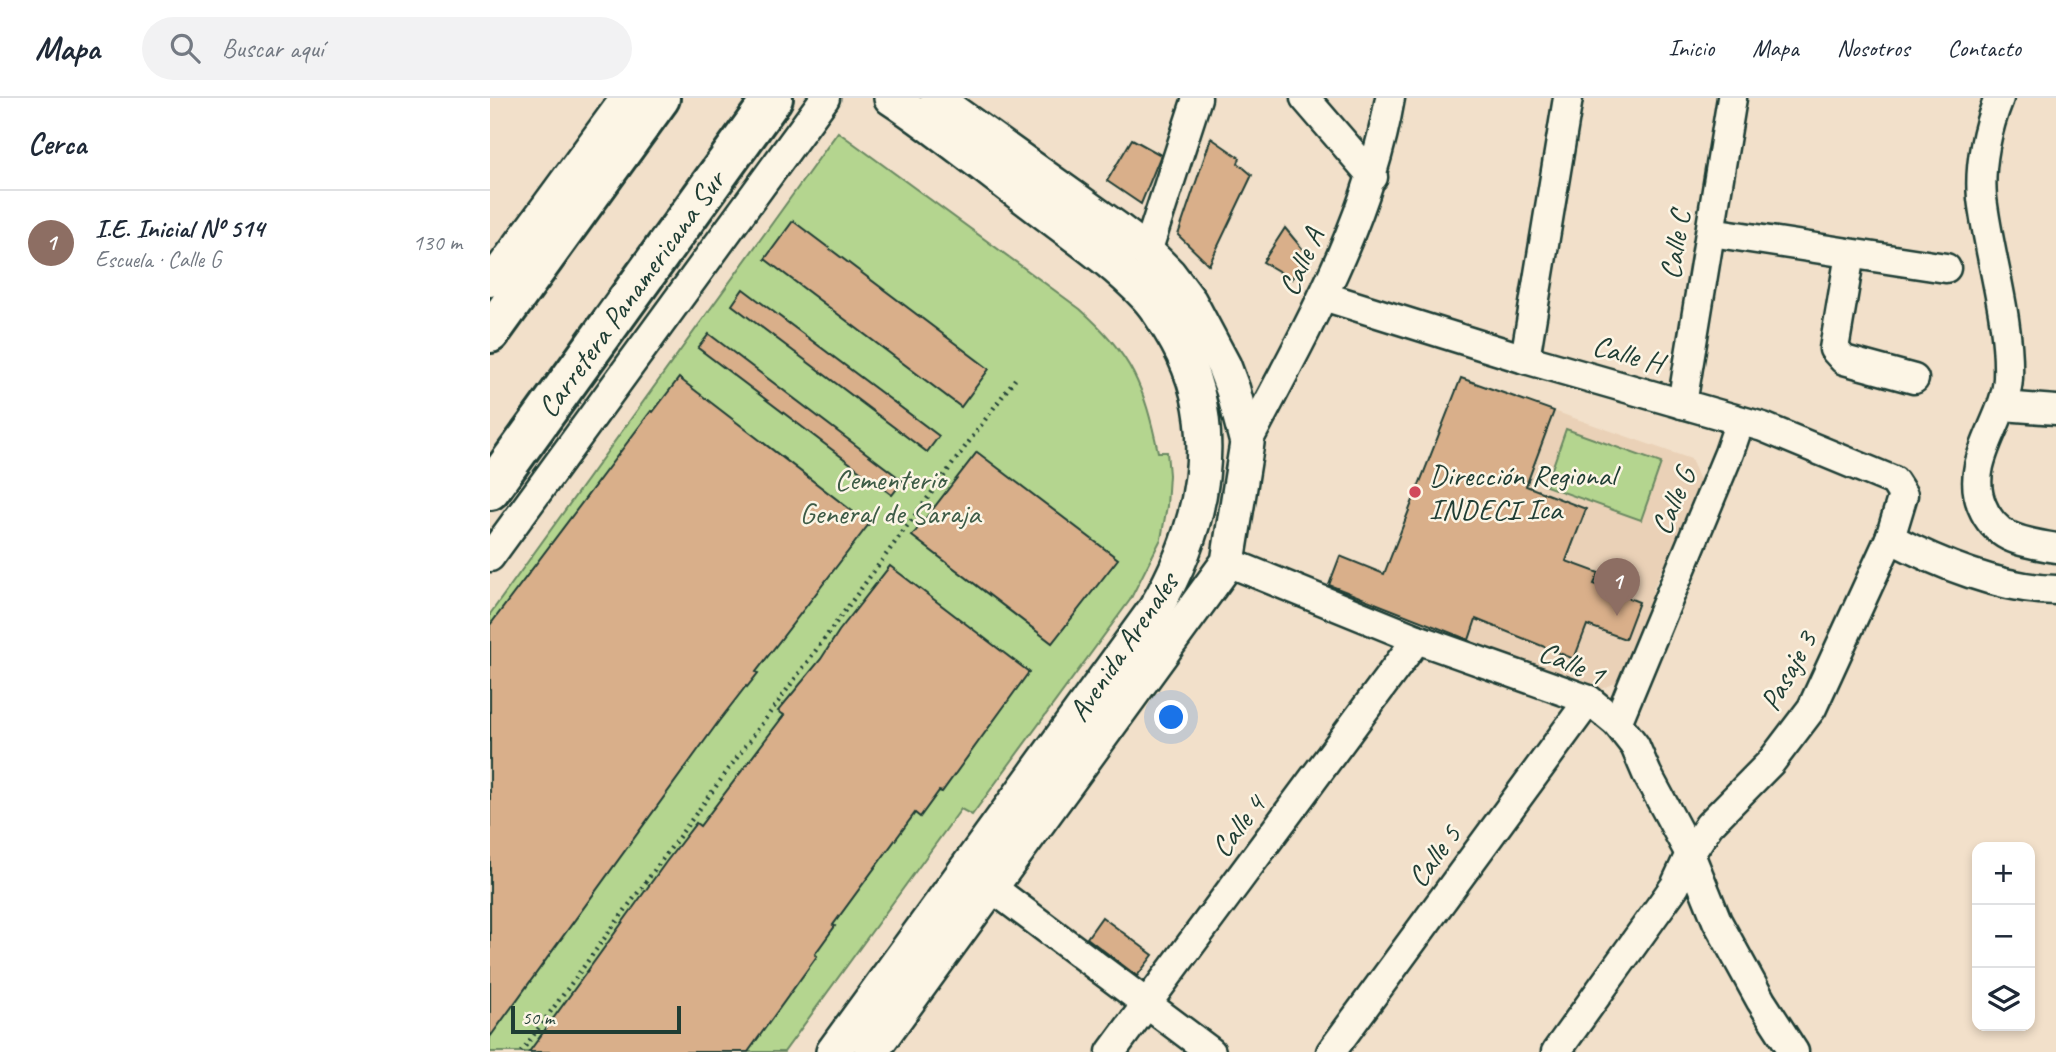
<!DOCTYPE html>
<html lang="es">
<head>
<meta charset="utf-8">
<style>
  body { margin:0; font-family:Caveat,sans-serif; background:#f2f2f3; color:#1f2937 }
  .controls { position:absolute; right:21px; bottom:21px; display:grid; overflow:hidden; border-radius:14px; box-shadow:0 4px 10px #0003 }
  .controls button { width:63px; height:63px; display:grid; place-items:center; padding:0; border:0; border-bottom:2px solid #e0e1e3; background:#fff; color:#1f2937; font:35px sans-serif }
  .scale { position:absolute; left:21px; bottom:18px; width:170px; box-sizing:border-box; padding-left:7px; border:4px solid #1f3d34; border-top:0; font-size:19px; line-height:24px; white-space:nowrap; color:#1f3d34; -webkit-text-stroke:5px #fcf5e5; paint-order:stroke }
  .you { position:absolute; left:682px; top:620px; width:24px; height:24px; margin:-18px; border:5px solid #fff; border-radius:50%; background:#1a73e8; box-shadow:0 0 0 10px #1a73e833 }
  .badge { display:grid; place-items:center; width:46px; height:46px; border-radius:50%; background:#d1495b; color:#fff; font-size:23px; font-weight:700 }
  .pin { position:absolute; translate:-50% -58px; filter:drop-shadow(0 2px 4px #0008) }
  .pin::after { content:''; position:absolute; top:37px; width:24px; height:21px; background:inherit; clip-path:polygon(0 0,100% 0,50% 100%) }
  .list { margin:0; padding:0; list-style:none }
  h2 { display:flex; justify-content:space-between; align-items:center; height:91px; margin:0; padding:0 28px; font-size:30px }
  h2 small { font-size:23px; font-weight:400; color:#747a83 }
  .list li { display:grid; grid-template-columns:46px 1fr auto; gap:21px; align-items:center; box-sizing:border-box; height:105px; padding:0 28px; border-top:2px solid #e0e1e3 }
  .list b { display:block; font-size:26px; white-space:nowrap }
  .list p { margin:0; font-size:23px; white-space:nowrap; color:#747a83 }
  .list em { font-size:23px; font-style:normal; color:#747a83 }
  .icon { flex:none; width:38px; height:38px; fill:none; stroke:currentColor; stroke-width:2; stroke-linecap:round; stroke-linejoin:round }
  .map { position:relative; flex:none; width:1566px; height:954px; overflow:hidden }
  header { display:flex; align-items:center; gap:42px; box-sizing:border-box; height:98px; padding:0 35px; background:#fff; border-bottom:2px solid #e0e1e3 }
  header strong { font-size:33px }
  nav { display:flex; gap:38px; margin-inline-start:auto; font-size:24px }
  .search { width:490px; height:63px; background:#f2f2f3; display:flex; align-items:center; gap:18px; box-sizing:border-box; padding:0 24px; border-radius:38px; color:#747a83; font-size:26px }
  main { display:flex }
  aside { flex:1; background:#fff }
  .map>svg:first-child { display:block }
  .built { fill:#ead1b7 }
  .green { fill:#b4d58f; stroke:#6a8962; stroke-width:2 }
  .building { fill:#d9af8a; stroke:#1f3d34; stroke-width:2 }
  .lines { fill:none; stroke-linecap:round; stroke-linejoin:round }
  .minor-casing { stroke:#1f3d34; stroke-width:33 }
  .tertiary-casing { stroke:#1f3d34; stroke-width:38 }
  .trunk-casing { stroke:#1f3d34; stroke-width:44 }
  .path { stroke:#1f3d34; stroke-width:4.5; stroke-dasharray:2 5; stroke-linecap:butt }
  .minor { stroke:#fcf5e5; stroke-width:28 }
  .tertiary { stroke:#fcf5e5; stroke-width:33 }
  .trunk { stroke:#fcf5e5; stroke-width:38 }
  .poi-dot { fill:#d1495b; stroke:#fcf5e5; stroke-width:2.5 }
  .labels { text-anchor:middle; stroke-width:5; stroke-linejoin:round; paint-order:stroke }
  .street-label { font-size:30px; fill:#1f3d34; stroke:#fcf5e5 }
  .poi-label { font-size:30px; fill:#1f3d34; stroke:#fcf5e5; text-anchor:start }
  .park-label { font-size:30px; fill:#3d5b46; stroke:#fcf5e5 }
</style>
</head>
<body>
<header>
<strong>Mapa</strong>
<div class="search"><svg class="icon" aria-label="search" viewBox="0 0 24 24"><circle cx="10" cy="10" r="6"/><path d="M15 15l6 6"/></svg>Buscar aquí</div>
<nav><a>Inicio</a><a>Mapa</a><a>Nosotros</a><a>Contacto</a></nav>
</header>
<main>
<aside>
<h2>Cerca<small></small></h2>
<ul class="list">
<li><span class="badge" style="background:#8d6e63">1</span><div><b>I.E. Inicial Nº 514</b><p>Escuela · Calle G</p></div><em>130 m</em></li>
</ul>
</aside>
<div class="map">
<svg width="1566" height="954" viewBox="0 0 1566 954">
  <rect width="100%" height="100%" fill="#f2e0ca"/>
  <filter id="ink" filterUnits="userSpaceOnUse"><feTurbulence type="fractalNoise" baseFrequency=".0143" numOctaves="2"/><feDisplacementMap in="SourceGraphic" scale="14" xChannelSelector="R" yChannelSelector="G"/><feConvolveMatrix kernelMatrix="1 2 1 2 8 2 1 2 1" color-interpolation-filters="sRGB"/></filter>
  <g filter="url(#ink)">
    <path class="built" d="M1064,313L1201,361L1212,387L1179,468L1172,471L1163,491L1166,501L1133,581L1108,593L978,544Z"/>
    <g class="green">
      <path d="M348,34L590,211C642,257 654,288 668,354H677L679,377L677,408L671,441L640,502L482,717L471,711L294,954H0V516Z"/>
      <path d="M1076,331L1171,365L1151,422L1056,388Z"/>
    </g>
    <g class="building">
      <path d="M721,40L750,60L748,65L762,77L719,167L688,137Z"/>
      <path d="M642,41L671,57L651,106L617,83Z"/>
      <path d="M303,123L499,271L471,309L275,161Z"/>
      <path d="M795,130L815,154L802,181L773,164Z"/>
      <path d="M253,191L449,338L437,354L242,207Z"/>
      <path d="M219,236L413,383L402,397L208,250Z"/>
      <path d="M189,280L379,426L266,574L268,575L257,589L256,588L229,623L0,939V527L161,313L163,314Z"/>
      <path d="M971,280L1064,313L1036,388L1096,411L1076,463L1109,475L1104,486L1149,504L1135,541L1097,527L1084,561L986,521L979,542L839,487L850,458L894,476Z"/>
      <path d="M487,354L628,461L562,545L422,438Z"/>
      <path d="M400,468L539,574L452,694L449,693L430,719L425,715L343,827L345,828L325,856L327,858L258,954H39L176,764L206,725L210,728L294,617L288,613L331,561L349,533Z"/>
      <path d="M612,819L663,857L647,878L597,840Z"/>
    </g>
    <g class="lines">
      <g class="minor-casing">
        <g id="minor">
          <path d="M815,0L883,79"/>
          <path d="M1509,0C1497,30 1489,67 1492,100C1499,159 1520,219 1518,280C1516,323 1473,363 1492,408C1506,442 1533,444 1566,450"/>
          <path d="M1221,134L1456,170"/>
          <path d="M657,154L707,0"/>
          <path d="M1360,156L1344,251L1354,262L1424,281"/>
          <path d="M0,184L135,0"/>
          <path d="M833,198L1035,261L1273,329L1404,383L1413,397L1400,440L1322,610L1281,664L1219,727L1200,756L1185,788L1066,954"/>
          <path d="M1035,261L1078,0"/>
          <path d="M1192,306L1242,0"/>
          <path d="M1513,308L1566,312"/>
          <path d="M757,345C815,234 879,124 900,0"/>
          <path d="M1400,440C1450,466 1509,491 1566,492"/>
          <path d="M0,459L335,0"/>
          <path d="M738,464L927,541L1099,602L1127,625L1145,648L1157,676L1200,756L1227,823L1271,903L1304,954"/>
          <path d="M1127,625L1239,355L1250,323"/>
          <path d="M485,777L721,954"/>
          <path d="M621,954L927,541"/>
          <path d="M841,954L1099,602"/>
        </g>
      </g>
      <g class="tertiary-casing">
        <g id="tertiary">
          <path d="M343,954L665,511C713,430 735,331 687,244C678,228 669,212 657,199C623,163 581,135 542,105C495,70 450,32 401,0"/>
          <path d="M381,954L738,464L757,345L743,292L734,268L700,204L679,176L657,154L627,131L465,15L447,0"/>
        </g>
      </g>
      <g class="trunk-casing">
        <g id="trunk">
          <path d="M0,235L170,0"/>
          <path d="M0,392L283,0"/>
        </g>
      </g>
      <path class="path" d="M31,954L525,281"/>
      <use href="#minor" class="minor"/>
      <use href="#tertiary" class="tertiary"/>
      <use href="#trunk" class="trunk"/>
    </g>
  </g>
  <circle class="poi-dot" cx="925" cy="394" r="7"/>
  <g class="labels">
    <g class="street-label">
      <text transform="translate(1185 147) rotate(-81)" y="10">Calle C</text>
      <text transform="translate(811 164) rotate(-66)" y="10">Calle A</text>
      <text transform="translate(141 196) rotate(-54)" y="10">Carretera Panamericana Sur</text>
      <text transform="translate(1138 256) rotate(16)" y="10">Calle H</text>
      <text transform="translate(1183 403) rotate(-67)" y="10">Calle G</text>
      <text transform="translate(633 549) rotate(-56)" y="10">Avenida Arenales</text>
      <text transform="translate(1082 565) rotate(23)" y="10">Calle 1</text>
      <text transform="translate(1298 573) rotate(-61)" y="10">Pasaje 3</text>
      <text transform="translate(748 728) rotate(-53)" y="10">Calle 4</text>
      <text transform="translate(944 758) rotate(-54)" y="10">Calle 5</text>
    </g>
    <g class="poi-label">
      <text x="939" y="387">Dirección Regional<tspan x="939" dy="34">INDECI Ica</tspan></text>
    </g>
    <g class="park-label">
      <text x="400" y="391">Cementerio<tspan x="400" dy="34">General de Saraja</tspan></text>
    </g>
  </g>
</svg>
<div class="controls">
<button>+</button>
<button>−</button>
<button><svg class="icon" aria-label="layers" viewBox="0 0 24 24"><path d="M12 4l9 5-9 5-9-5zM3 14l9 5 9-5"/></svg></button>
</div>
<div class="scale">50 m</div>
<div class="you"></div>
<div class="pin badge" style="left:1127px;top:518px;background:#8d6e63">1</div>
</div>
</main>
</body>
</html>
